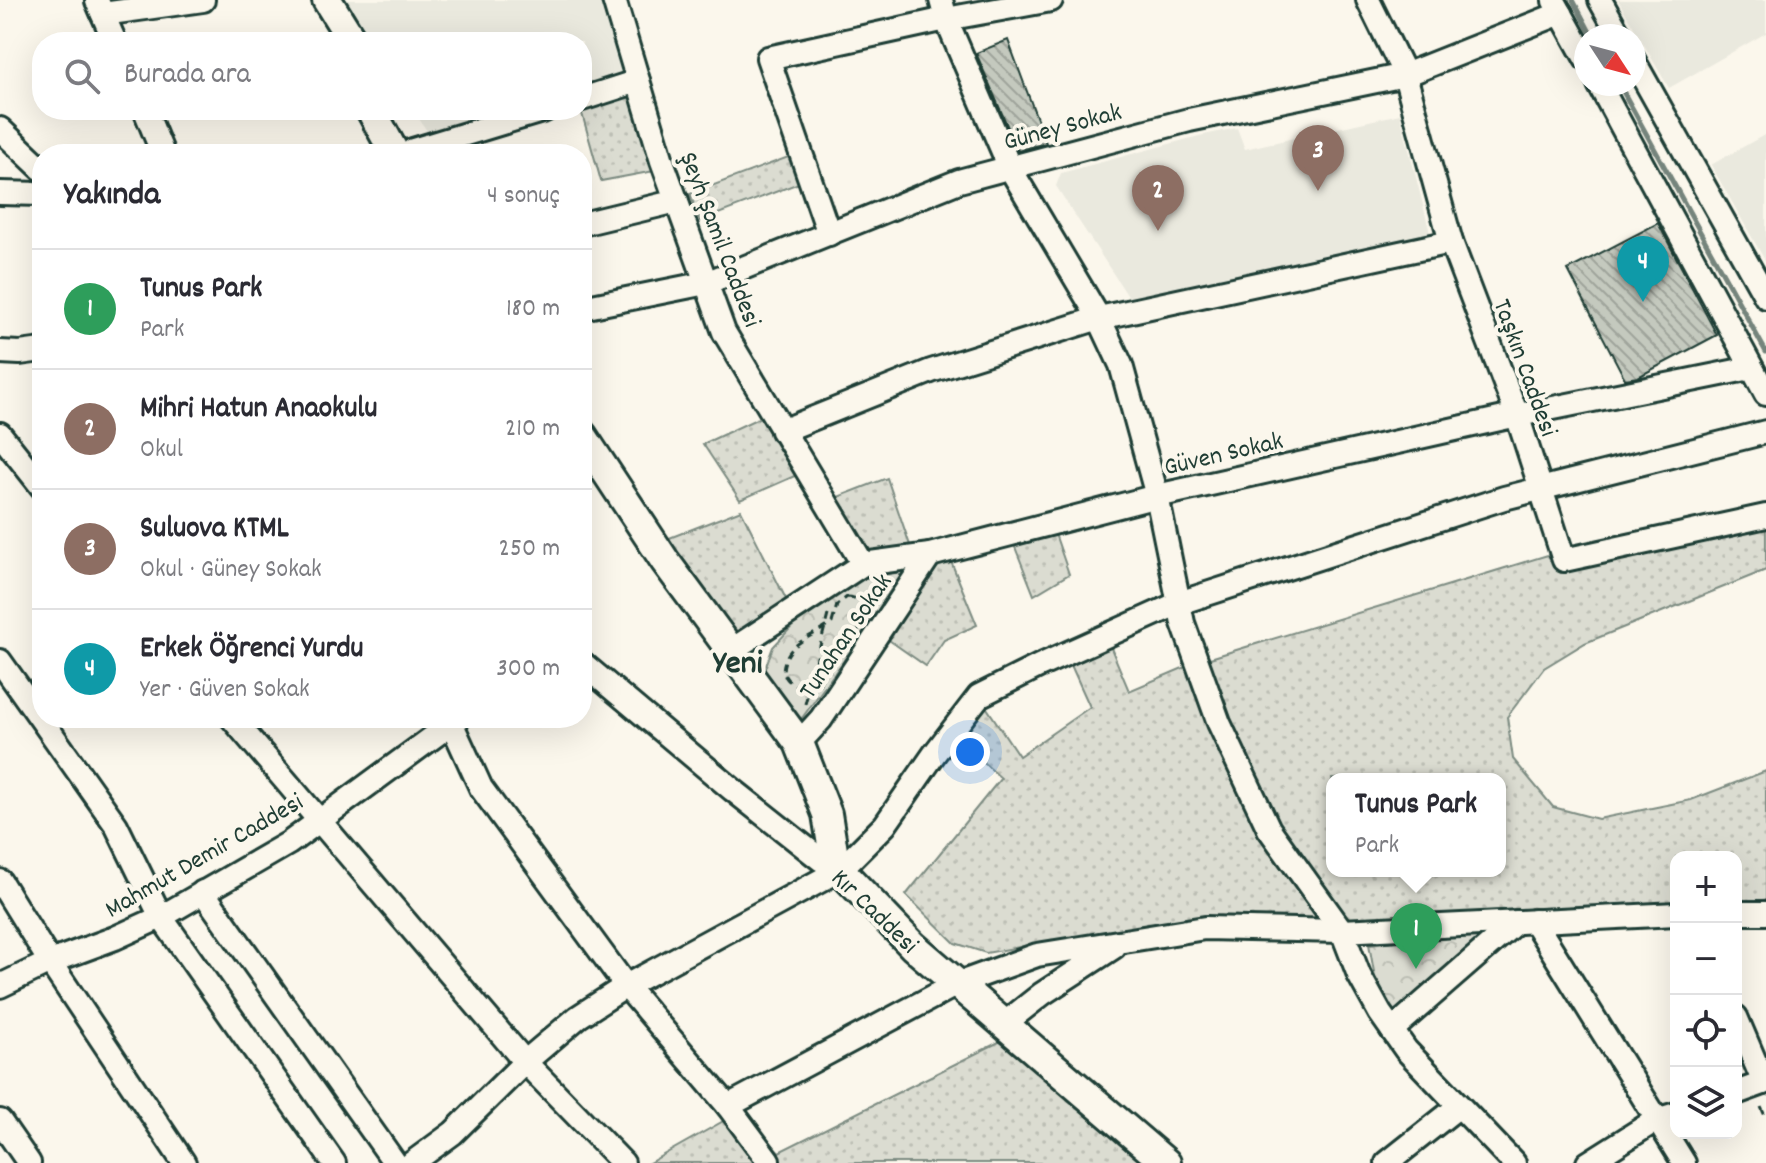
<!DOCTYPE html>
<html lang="tr">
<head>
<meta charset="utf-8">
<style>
  body { margin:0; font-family:Dekko,sans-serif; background:#f2f2f3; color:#2b2b33 }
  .controls { position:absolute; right:24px; bottom:24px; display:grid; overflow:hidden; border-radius:16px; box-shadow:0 8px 32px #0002 }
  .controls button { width:72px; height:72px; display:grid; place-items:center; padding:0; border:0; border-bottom:2px solid #e1e1e2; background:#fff; color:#2b2b33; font:40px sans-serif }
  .compass { position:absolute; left:1574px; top:24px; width:72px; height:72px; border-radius:50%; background:#fff; box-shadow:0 8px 32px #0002; rotate:126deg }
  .you { position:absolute; left:970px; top:752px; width:28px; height:28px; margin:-20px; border:6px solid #fff; border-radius:50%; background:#1a73e8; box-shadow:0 0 0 12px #1a73e833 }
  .badge { display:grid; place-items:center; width:52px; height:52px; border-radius:50%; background:#db2777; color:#fff; font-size:26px; font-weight:700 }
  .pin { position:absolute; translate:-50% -66px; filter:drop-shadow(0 2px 4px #0008) }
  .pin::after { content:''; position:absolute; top:42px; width:28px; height:24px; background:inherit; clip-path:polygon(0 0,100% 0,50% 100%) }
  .popup { position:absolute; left:1326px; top:773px; width:180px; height:104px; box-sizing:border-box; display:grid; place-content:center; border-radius:16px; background:#fff; filter:drop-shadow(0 2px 6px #0005); font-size:26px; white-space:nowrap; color:#7c7c81 }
  .popup b { font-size:30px; color:#2b2b33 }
  .popup::after { content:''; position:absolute; left:50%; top:100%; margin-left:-16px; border:16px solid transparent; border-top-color:#fff }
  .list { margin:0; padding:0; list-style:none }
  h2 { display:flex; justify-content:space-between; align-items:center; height:104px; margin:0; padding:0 32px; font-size:34px }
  h2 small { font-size:26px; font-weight:400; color:#7c7c81 }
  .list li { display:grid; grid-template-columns:52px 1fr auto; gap:24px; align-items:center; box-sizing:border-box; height:120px; padding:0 32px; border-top:2px solid #e1e1e2 }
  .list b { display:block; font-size:30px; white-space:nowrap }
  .list p { margin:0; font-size:26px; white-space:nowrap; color:#7c7c81 }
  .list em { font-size:26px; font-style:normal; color:#7c7c81 }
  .icon { flex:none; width:44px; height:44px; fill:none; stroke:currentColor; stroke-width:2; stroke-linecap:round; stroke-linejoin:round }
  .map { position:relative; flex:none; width:1766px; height:1163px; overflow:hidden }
  .search { position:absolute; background:#fff; box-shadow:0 8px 32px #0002; left:32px; top:32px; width:560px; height:88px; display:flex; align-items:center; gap:20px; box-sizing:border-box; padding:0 28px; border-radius:32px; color:#7c7c81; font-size:30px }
  .panel { position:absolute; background:#fff; box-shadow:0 8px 32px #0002; left:32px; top:144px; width:560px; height:584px; border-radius:32px }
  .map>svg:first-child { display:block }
  .built { fill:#eae9de }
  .grass { fill:url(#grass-dots); stroke:#7d8c82; stroke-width:2; fill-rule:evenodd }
  .park { fill:url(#park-crowns); stroke:#7d8c82; stroke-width:2 }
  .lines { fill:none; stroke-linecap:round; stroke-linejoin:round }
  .stream { stroke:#74847b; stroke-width:5 }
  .building { fill:url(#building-back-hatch); stroke:#1f3d34; stroke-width:2 }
  .minor-casing { stroke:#1f3d34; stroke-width:28 }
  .major-casing { stroke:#1f3d34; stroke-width:34 }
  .path { stroke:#1f3d34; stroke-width:3; stroke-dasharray:8 6; stroke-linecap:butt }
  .minor { stroke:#fbf7ec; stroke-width:22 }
  .major { stroke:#fbf7ec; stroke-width:28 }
  .labels { text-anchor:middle; stroke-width:8; stroke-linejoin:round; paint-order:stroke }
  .street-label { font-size:26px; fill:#1f3d34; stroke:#fbf7ec }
  .district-label { font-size:34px; font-weight:bold; fill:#1f3d34; stroke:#fbf7ec }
</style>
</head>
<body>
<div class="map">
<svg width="1766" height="1163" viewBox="0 0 1766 1163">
  <defs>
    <pattern id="grass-dots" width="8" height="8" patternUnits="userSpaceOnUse" patternTransform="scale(2)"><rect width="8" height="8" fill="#dbdcd1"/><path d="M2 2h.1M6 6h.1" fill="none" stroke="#bcbeb4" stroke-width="1.8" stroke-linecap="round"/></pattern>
    <pattern id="park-crowns" width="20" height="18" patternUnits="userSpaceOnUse" patternTransform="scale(2)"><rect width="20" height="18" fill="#dbdcd1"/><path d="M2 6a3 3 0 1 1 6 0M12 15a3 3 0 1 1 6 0" fill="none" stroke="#bcbeb4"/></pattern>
    <pattern id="building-back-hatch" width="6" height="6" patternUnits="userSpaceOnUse" patternTransform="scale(2)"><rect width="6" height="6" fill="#c4c9be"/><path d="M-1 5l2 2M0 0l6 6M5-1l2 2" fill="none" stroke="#9fa49b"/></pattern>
  </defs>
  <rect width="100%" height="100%" fill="#fbf7ec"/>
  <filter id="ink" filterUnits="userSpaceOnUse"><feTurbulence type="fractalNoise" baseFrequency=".0125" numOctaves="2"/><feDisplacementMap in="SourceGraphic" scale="16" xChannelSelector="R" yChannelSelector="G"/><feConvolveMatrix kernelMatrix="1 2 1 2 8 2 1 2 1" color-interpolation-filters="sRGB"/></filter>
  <g filter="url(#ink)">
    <g class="built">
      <path d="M343,0H599L623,77L582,90V42H370Z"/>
      <path d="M1618,0H1766V33L1669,88Z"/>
      <path d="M413,110H517L431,137Z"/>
      <path d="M1400,114L1430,233L1133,304L1056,186L1061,173L1199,136L1237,128L1245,149Z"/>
      <path d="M1766,134V262L1711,165Z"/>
    </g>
    <g class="grass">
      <path d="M638,81L665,169L601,181L581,110L582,99Z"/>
      <path d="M791,156L799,183L700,221L690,194Z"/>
      <path d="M771,412L806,471L740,500L703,444Z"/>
      <path d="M887,478L914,557L863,564L825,502Z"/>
      <path d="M741,510L791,609L732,650L654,544Z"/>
      <path d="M1766,516V570L1585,643L1544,668L1507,717L1513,759L1553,807L1598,819L1691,800L1766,771V909L1736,912V857H1676V915L1342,931L1126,928L986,953L955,943L906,895L1001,778L950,733L979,696L1019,756L1090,707L1066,654L1106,636L1129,691L1197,662L1551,554ZM1332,779H1500V871H1332Z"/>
      <path d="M1054,531L1069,574L1034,595L1013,542Z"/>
      <path d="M950,559L977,625L944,640L926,666L886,638L934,560Z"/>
      <path d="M1007,1038L1150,1163H649L743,1110L779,1152Z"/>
    </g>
    <g class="park">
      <path d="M896,572L902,577L900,583L802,718L793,717L764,671L773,647L809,608L851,581Z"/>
      <path d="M1504,929L1394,1025L1378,995L1369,944Z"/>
    </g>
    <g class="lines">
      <g class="stream">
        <path d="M1573,0L1592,36"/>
        <path d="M1619,84L1766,352"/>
      </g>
    </g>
    <g class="building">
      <path d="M1008,40L1046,143L1018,151L976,53Z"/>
      <path d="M1658,223L1717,335L1638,377L1625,379L1568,270Z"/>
    </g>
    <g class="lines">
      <g class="minor-casing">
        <g id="minor">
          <path d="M614,0L662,161L724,332L863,564"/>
          <path d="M941,0L946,19L1010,168L1099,318L1121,365L1157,496L1183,623L1219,723L1269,829L1342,931L1359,975L1380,1013L1406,1050L1514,1163"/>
          <path d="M1368,0L1405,75L1451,242L1517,415L1564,560L1766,516"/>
          <path d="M1600,0L1620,36"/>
          <path d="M97,1L115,42"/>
          <path d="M1554,1L1586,59"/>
          <path d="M103,14L203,0"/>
          <path d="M1634,61L1766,297"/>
          <path d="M1599,84L1766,394"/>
          <path d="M582,99L638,81"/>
          <path d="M145,110L163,154"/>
          <path d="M0,129L42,169"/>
          <path d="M413,150L545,110"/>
          <path d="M0,193L42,194"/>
          <path d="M582,224L677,201"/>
          <path d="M829,234L768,58L946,19L1051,0"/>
          <path d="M582,308L706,283L959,181L1189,120L1405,75L1561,13"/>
          <path d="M0,352L20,353L42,350"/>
          <path d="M782,431L931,371L1099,318L1451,242"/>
          <path d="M0,434L42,487"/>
          <path d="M732,650L863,564L930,555L1157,496L1504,418L1751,368"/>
          <path d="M0,661L116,825L161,917L334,1163"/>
          <path d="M582,663L733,790L820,859L840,870"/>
          <path d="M232,718L525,1062L623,1163"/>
          <path d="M449,718L481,788L626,986L728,1106L768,1160"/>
          <path d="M799,743L821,719L930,555"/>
          <path d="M0,881L50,962L184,1163"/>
          <path d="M203,892L395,1163"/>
          <path d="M1736,913H1766"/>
          <path d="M1534,921L1684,1163"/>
          <path d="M0,986L50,962L115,938L161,917L289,843L459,718"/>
          <path d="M1736,1017L1764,1083"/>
          <path d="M1004,1024L1042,994L1114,947"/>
          <path d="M1392,1030L1516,922"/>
          <path d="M1736,1093L1766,1082"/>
          <path d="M728,1106L957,984L1037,955L1205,928L1342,931L1676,914"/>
          <path d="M0,1121L29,1163"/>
          <path d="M412,1163L453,1133L525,1062L578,1017L626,986L840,870L885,825L935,753L979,696L1039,666L1179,603L1504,498L1766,432"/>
          <path d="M1387,1163L1459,1106"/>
          <path d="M1588,1163L1656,1120L1676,1114"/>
        </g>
      </g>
      <g class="major-casing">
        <g id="major">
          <path d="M327,0L353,42"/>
          <path d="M371,110L395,154"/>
          <path d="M582,435L665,561L799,743L827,814L833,851L840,870L913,946L1166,1163"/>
        </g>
      </g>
      <g class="path">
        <path d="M847,597C863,597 877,614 862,627C853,636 860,626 850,633C846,636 840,643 837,648C827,660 824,675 817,689C803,691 789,686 783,672C784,642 812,638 832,623L837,605Z"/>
        <path d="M805,704L829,611"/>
        <path d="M1761,1107L1766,1118"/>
      </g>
      <use href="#minor" class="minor"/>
      <use href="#major" class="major"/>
    </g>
  </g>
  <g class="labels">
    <g class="street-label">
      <text transform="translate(1062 125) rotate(-15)" y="9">Güney Sokak</text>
      <text transform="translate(722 239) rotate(69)" y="9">Şeyh Şamil Caddesi</text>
      <text transform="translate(1527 367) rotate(70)" y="9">Taşkın Caddesi</text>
      <text transform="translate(1223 452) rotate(-13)" y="9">Güven Sokak</text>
      <text transform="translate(844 635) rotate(-56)" y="9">Tunahan Sokak</text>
      <text transform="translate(203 854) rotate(-30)" y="9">Mahmut Demir Caddesi</text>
      <text transform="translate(876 910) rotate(44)" y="9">Kır Caddesi</text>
    </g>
    <g class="district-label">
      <text x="738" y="672">Yeni</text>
    </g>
  </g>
</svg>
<div class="controls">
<button>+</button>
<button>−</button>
<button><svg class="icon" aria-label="locate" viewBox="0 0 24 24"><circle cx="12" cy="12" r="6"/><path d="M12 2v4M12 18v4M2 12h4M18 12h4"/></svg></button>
<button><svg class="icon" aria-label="layers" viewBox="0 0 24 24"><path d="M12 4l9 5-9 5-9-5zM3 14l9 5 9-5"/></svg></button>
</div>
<svg class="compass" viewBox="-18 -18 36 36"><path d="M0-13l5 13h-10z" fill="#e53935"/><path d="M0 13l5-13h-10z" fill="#7c7c81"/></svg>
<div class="you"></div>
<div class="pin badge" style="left:1416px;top:969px;background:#2e9e5b">1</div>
<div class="popup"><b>Tunus Park</b>Park</div>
<div class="pin badge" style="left:1158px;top:231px;background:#8d6e63">2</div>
<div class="pin badge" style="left:1318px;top:191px;background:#8d6e63">3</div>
<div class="pin badge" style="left:1643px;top:302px;background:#0f9aa8">4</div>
<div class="search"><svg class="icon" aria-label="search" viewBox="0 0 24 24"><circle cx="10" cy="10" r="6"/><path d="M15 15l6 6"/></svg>Burada ara</div>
<section class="panel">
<h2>Yakında<small>4 sonuç</small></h2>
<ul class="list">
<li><span class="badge" style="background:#2e9e5b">1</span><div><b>Tunus Park</b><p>Park</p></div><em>180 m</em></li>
<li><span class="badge" style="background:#8d6e63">2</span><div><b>Mihri Hatun Anaokulu</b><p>Okul</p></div><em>210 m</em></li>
<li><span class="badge" style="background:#8d6e63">3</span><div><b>Suluova KTML</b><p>Okul · Güney Sokak</p></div><em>250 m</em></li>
<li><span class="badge" style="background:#0f9aa8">4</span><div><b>Erkek Öğrenci Yurdu</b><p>Yer · Güven Sokak</p></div><em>300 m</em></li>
</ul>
</section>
</div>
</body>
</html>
